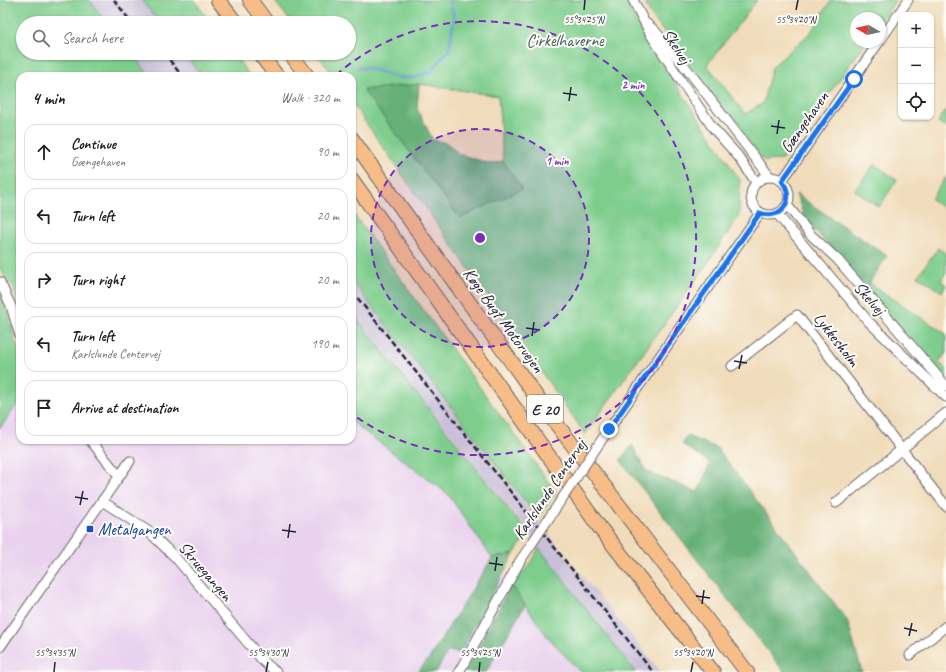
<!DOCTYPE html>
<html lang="en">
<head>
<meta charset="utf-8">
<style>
  body { margin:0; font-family:Caveat,sans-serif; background:#f2f2f2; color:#202124 }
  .controls { position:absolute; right:12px; top:12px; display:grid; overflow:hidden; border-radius:8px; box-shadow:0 1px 3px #0004 }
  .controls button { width:36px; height:36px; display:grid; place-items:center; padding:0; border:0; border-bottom:1px solid #e0e0e0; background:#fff; color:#202124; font:20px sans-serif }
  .compass { position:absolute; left:850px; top:12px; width:36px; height:36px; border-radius:50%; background:#fff; box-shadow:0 1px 3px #0004; rotate:279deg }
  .stop { position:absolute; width:12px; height:12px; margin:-9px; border:3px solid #1a73e8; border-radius:50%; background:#fff }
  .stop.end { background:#1a73e8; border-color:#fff; box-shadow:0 1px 4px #0008 }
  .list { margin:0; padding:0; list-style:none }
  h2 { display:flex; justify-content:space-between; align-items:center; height:52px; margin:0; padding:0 16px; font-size:17px }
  h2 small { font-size:13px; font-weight:400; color:#757577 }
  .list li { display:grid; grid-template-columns:26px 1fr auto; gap:12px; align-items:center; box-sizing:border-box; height:56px; margin:0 8px 8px; padding:0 8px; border:1px solid #e0e0e0; border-radius:12px }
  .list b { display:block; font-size:15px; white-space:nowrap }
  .list p { margin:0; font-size:13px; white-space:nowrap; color:#757577 }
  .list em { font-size:13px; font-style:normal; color:#757577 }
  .icon { flex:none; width:22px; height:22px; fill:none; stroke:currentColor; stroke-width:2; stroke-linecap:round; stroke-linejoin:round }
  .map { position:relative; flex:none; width:946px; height:672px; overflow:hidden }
  .search { position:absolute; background:#fff; box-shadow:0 1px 3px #0004; left:16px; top:16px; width:340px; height:44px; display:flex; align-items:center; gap:10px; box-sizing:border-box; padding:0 14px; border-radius:22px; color:#757577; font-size:15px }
  .panel { position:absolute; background:#fff; box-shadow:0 1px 3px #0004; left:16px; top:72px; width:340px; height:372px; border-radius:12px }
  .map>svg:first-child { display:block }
  .built { fill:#e9d2ee }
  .industrial { fill:#c9bfd7 }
  .green { fill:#7ecd8d; stroke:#507864; fill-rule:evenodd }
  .forest { fill:#66b078; stroke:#44695a }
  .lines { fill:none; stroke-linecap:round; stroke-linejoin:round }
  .stream { stroke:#6d9cd6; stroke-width:2.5 }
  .minor-casing { stroke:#6a6367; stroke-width:11 }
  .highway-casing { stroke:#6a6367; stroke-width:16 }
  .minor { stroke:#fff; stroke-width:9 }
  .highway { stroke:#f7bd88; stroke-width:14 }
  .rail { stroke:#22223b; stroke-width:2.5; stroke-dasharray:6 3; stroke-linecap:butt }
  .minor-bridge-casing { stroke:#6a6367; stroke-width:11; stroke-linecap:butt }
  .minor-bridge { stroke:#fff; stroke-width:9 }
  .route { stroke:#1a73e8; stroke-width:5 }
  .ticks { fill:none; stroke:#22223b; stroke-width:1.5 }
  .ring { fill:none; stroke:#7b2cbf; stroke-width:2; stroke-dasharray:7 5 }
  .transit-dot { fill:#1a4fb4; stroke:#fdfcf7; stroke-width:1.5 }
  .labels { text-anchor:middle; stroke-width:4; stroke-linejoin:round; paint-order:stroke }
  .shield { fill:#fdfcf7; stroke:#646373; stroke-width:1 }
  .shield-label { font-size:16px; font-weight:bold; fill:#22223b }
  .park-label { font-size:17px; fill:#425e58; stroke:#fdfcf7 }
  .street-label { font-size:17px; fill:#22223b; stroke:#fdfcf7 }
  .transit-label { font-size:17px; fill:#164399; stroke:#fdfcf7; text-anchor:start }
  .ticks-label { font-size:10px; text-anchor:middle; fill:#22223b; stroke:#fdfcf7; stroke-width:4; stroke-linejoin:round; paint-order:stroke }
  .centre { fill:#7b2cbf; stroke:#fdfcf7; stroke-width:2 }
  .ring-label { font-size:12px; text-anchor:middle; font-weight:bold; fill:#7b2cbf; stroke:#fdfcf7; stroke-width:4; stroke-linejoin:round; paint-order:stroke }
</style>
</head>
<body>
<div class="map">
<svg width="946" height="672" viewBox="0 0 946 672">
  <rect width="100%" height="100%" fill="#fdfcf7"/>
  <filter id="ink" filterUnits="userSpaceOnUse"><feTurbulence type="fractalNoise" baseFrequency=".025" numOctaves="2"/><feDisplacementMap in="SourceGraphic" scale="8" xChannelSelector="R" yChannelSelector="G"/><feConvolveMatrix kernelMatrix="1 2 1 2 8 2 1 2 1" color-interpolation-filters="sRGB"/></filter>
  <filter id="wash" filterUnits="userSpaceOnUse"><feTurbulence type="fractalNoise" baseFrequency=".012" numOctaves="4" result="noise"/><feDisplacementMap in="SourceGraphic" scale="16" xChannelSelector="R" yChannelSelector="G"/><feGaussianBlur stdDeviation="0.9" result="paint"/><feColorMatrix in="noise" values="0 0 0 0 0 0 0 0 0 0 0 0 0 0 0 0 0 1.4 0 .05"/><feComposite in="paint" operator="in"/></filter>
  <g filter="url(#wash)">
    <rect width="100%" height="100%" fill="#f0dcba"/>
    <path class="built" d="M20,401V440H352V422L448,494L547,636L580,672H0V428Z"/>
    <g class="industrial">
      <path d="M89,0H141L160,23H107Z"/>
      <path d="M131,53H184L202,76H150Z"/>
      <path d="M352,281L553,540L661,672H635L539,550L526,528L352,313Z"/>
    </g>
    <g class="green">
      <path d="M0,0H89L107,23H23V53H131L150,76H20V312L13,286L0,270Z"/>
      <path d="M141,0H194L211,23H160Z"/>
      <path d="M274,0H625L651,47L740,180L739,216L703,270L585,434L352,103V76H334L316,53H349V23H292ZM419,84L498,96L503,161L521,189L460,218L363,90Z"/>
      <path d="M644,0H757L707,65L745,114L763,103L772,67L811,32L831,0H896L880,23V18H856V42H866L782,160L764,161L650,14Z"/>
      <path d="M184,53H233L250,76H202Z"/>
      <path d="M946,110V127L938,122Z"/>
      <path d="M874,164L897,180L879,207L855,190Z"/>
      <path d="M946,177V210L931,199Z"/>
      <path d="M352,212L556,492L538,518L352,281Z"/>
      <path d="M938,248L946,254V272L941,281L946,285L942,292L918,276Z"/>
      <path d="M869,283L946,334V353L938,363L946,368V382L866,288Z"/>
      <path d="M0,292L7,305L15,341L20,353V401L0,428Z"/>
      <path d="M352,313L528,533L514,554L492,558L448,494L352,422Z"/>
      <path d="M539,548L635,672H580L547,636L511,585L527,568Z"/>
    </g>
    <g class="forest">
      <path d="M419,84L417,109L433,140L447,143L459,154L491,164L503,161L522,189L460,218L363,90Z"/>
      <path d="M796,194L887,256L866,288L805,219Z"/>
      <path d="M687,436L717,448L847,620L862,672H784L620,460L632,445L647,472L698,492L710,463L682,444Z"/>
      <path d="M514,554L460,653L448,651L436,672H418L430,657L492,558Z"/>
      <path d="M511,585L525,605L486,672H465Z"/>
    </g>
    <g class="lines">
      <path class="stream" d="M357,68H368L397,77L413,78L430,72L449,50L454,19L450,0"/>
    </g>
  </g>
  <g filter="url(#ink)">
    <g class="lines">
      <g class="minor-casing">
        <g id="minor">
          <path d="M633,0L651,35L682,82L713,128L738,156L756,182"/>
          <path d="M647,24L655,31L691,74L770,177"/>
          <path d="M880,41L908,0"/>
          <circle cx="770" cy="196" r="19"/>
          <path d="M782,181L879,42"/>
          <path d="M787,205L810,234L838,260L946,386"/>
          <path d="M777,214L869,322L946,397"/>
          <path d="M0,282L11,306L20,336"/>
          <path d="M732,366L797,315L946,506"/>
          <path d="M609,429L760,213"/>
          <path d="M90,440L119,476"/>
          <path d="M102,501L148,531L176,558L264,662L276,672"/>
          <path d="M836,503L946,413"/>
          <path d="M0,647L130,461"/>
          <path d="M910,655L946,626"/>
          <path d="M459,672L520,561"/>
        </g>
      </g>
      <g class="highway-casing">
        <g id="highway">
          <path d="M218,0L236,23"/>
          <path d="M250,0L267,23"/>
          <path d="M259,53L277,76"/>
          <path d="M290,53L307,76"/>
          <path d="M352,139L548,413L747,672"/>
          <path d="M352,180L600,528L713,672"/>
        </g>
      </g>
      <use href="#minor" class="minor"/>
      <use href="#highway" class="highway"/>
      <g class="rail">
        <path d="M114,0L132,23"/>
        <path d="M164,53L182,76"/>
        <path d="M352,291L653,672"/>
      </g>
      <g class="minor-bridge-casing">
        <path id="minor-bridge" d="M520,561L609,429"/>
      </g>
      <use href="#minor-bridge" class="minor-bridge"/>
    </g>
  </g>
  <g class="lines" filter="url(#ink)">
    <path class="route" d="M609,429L760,213C782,221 796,199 782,181L854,79"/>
  </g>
  <path class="ticks" d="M584,10L585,0M796,10L798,0M563,93L577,95M569,101L571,87M771,126L785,128M777,134L779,120M526,328L540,330M532,336L534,322M734,361L747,363M739,369L742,355M75,497L88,499M80,505L83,491M282,530L296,532M288,538L290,524M489,563L503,565M495,571L497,557M696,596L710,598M702,604L704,590M904,628L917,631M909,636L912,623M54,672L55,662M266,672L268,662M479,672L480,662M691,672L693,662"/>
  <circle cx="480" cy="238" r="109" fill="#7b2cbf" fill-opacity=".12"/>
  <g class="ring">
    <circle cx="480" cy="238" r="109"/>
    <path d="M336 75A217 217 0 1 1 352 414"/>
  </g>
  <rect class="transit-dot" x="86" y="525" width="8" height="8" rx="2"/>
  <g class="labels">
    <rect class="shield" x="527" y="395" width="36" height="28" rx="3"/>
    <g class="shield-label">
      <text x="545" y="415">E 20</text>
    </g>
    <g class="park-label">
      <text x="565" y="46">Cirkelhaverne</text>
    </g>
    <g class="street-label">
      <text transform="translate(677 46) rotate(57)" y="6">Skelvej</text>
      <text transform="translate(804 122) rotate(-55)" y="6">Gængehaven</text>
      <text transform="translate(870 298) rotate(49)" y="6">Skelvej</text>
      <text transform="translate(504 320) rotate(54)" y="6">Køge Bugt Motorvejen</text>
      <text transform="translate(837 339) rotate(52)" y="6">Lykkesholm</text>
      <text transform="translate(549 489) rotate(-56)" y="6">Karlslunde Centervej</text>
      <text transform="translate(206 571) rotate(49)" y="6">Skruegangen</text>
    </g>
    <g class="transit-label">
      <text x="98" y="535">Metalgangen</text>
    </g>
  </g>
  <g class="ticks-label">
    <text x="584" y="23">55°34'25"N</text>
    <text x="796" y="23">55°34'20"N</text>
    <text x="55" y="656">55°34'35"N</text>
    <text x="268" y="656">55°34'30"N</text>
    <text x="480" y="656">55°34'25"N</text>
    <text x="693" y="656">55°34'20"N</text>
  </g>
  <circle cx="480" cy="238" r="6" class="centre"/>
  <g class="ring-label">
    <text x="633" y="89">2 min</text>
    <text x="557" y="165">1 min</text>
  </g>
</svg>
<div class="controls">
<button>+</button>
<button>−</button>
<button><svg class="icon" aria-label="locate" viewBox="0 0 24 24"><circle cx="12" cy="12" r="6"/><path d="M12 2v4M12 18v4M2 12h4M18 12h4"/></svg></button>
</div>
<svg class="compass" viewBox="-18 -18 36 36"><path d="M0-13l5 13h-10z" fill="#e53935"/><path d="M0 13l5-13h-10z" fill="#757577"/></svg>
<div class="stop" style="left:854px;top:79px"></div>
<div class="stop end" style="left:609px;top:429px"></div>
<div class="search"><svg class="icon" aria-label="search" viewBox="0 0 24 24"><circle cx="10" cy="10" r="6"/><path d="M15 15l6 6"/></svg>Search here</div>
<section class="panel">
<h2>4 min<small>Walk · 320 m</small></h2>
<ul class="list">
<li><svg class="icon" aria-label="ahead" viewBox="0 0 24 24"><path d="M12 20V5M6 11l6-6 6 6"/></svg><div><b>Continue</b><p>Gængehaven</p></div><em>90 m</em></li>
<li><svg class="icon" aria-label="left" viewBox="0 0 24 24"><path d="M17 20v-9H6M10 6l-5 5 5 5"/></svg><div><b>Turn left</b></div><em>20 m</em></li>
<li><svg class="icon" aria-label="right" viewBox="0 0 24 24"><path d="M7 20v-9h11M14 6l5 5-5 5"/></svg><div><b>Turn right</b></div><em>20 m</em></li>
<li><svg class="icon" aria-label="left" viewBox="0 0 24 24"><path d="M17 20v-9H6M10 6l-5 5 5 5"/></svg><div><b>Turn left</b><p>Karlslunde Centervej</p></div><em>190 m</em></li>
<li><svg class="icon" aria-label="arrive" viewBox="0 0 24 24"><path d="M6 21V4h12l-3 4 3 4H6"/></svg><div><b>Arrive at destination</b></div></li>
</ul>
</section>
</div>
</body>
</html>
